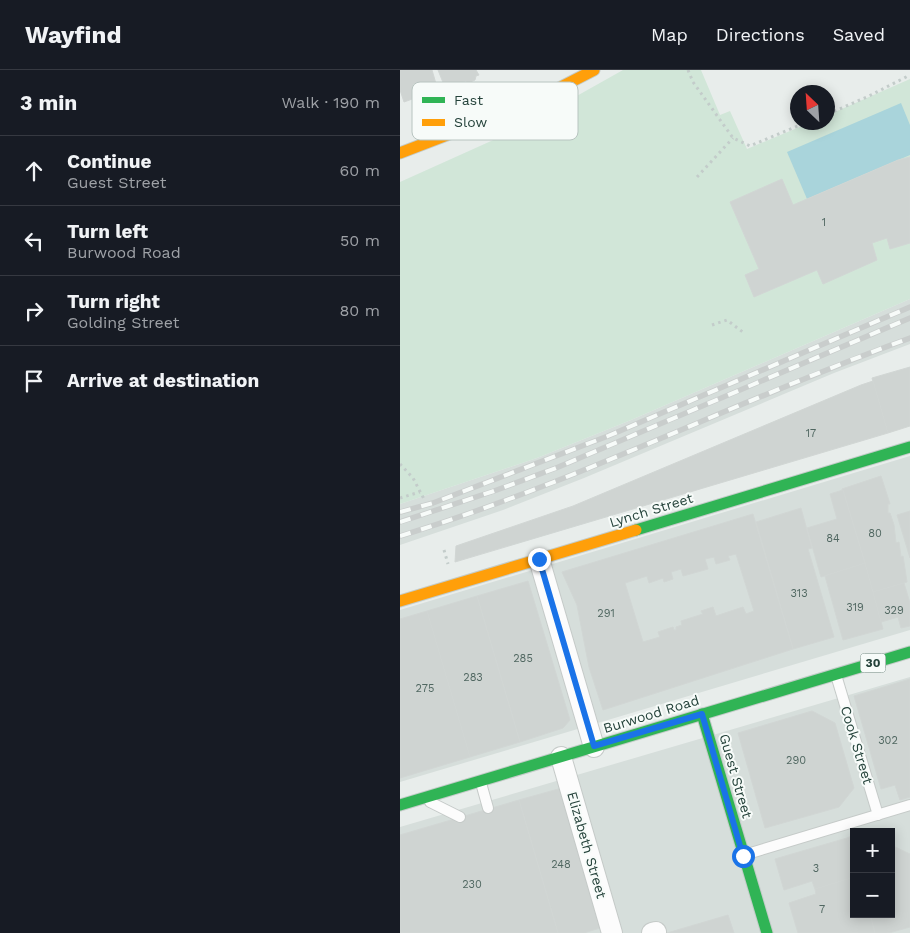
<!DOCTYPE html>
<html lang="en">
<head>
<meta charset="utf-8">
<style>
  body { margin:0; font-family:"Work Sans",sans-serif; background:#242831; color:#f1f3f6 }
  .controls { position:absolute; right:15px; bottom:15px; display:grid; overflow:hidden; border-radius:0px; box-shadow:0 2px 12px #0003 }
  .controls button { width:45px; height:45px; display:grid; place-items:center; padding:0; border:0; border-bottom:1px solid #363941; background:#171b24; color:#f1f3f6; font:25px sans-serif }
  .compass { position:absolute; left:390px; top:15px; width:45px; height:45px; border-radius:50%; background:#171b24; box-shadow:0 2px 12px #0003; rotate:335deg }
  .stop { position:absolute; width:15px; height:15px; margin:-11px; border:4px solid #1a73e8; border-radius:50%; background:#fff }
  .stop.end { background:#1a73e8; border-color:#fff; box-shadow:0 1px 5px #0008 }
  .list { margin:0; padding:0; list-style:none }
  h2 { display:flex; justify-content:space-between; align-items:center; height:65px; margin:0; padding:0 20px; font-size:21px }
  h2 small { font-size:16px; font-weight:400; color:#9ea1a6 }
  .list li { display:grid; grid-template-columns:32px 1fr auto; gap:15px; align-items:center; box-sizing:border-box; height:70px; padding:0 20px; border-top:1px solid #363941 }
  .list b { display:block; font-size:19px; white-space:nowrap }
  .list p { margin:0; font-size:16px; white-space:nowrap; color:#9ea1a6 }
  .list em { font-size:16px; font-style:normal; color:#9ea1a6 }
  .icon { flex:none; width:28px; height:28px; fill:none; stroke:currentColor; stroke-width:2; stroke-linecap:round; stroke-linejoin:round }
  .map { position:relative; flex:none; width:510px; height:863px; overflow:hidden }
  header { display:flex; align-items:center; gap:30px; box-sizing:border-box; height:70px; padding:0 25px; background:#171b24; border-bottom:1px solid #363941 }
  header strong { font-size:24px }
  nav { display:flex; gap:28px; margin-inline-start:auto; font-size:18px }
  main { display:flex }
  aside { flex:1; background:#171b24 }
  .map>svg:first-child { display:block }
  .built { fill:#d6dedb; fill-rule:evenodd }
  .green { fill:#d1e6d8 }
  .water { fill:#a9d4db }
  .building { fill:#cfd4d2; stroke:#d1d6d4; fill-rule:evenodd }
  .lines { fill:none; stroke-linecap:round; stroke-linejoin:round }
  .lane-casing { stroke:#c5cac8; stroke-width:12 }
  .street-casing { stroke:#c5cac8; stroke-width:22 }
  .fast-casing { stroke:#c3cbc8; stroke-width:13 }
  .slow-casing { stroke:#c3cbc8; stroke-width:13 }
  .path { stroke:#c3ccca; stroke-width:3; stroke-dasharray:2.5 4; stroke-linecap:butt }
  .lane { stroke:#fcfcfc; stroke-width:10 }
  .street { stroke:#fcfcfc; stroke-width:20 }
  .fast { stroke:#30b455; stroke-width:11 }
  .slow { stroke:#ff9f0a; stroke-width:11 }
  .rail-casing { stroke:#c9cdcc; stroke-width:5.5 }
  .rail { stroke:#f7fbf9; stroke-width:4; stroke-dasharray:11; stroke-linecap:butt }
  .route { stroke:#1a73e8; stroke-width:6 }
  .labels { text-anchor:middle; stroke-width:4; stroke-linejoin:round; paint-order:stroke }
  .number-label { font-size:11px; fill:#506761 }
  .shield { fill:#f7fbf9; stroke:#637a73; stroke-width:1 }
  .shield-label { font-size:12px; font-weight:bold; fill:#24423a }
  .street-label { font-size:14px; fill:#24423a; stroke:#f7fbf9 }
  .key { fill:#f7fbf9; stroke:#b8c4c0; stroke-width:1 }
  .key-label { font-size:14px; fill:#24423a }
</style>
</head>
<body>
<header>
<strong>Wayfind</strong>
<nav><a>Map</a><a>Directions</a><a>Saved</a></nav>
</header>
<main>
<aside>
<h2>3 min<small>Walk · 190 m</small></h2>
<ul class="list">
<li><svg class="icon" aria-label="ahead" viewBox="0 0 24 24"><path d="M12 20V5M6 11l6-6 6 6"/></svg><div><b>Continue</b><p>Guest Street</p></div><em>60 m</em></li>
<li><svg class="icon" aria-label="left" viewBox="0 0 24 24"><path d="M17 20v-9H6M10 6l-5 5 5 5"/></svg><div><b>Turn left</b><p>Burwood Road</p></div><em>50 m</em></li>
<li><svg class="icon" aria-label="right" viewBox="0 0 24 24"><path d="M7 20v-9h11M14 6l5 5-5 5"/></svg><div><b>Turn right</b><p>Golding Street</p></div><em>80 m</em></li>
<li><svg class="icon" aria-label="arrive" viewBox="0 0 24 24"><path d="M6 21V4h12l-3 4 3 4H6"/></svg><div><b>Arrive at destination</b></div></li>
</ul>
</aside>
<div class="map">
<svg width="510" height="863" viewBox="0 0 510 863">
  <rect width="100%" height="100%" fill="#e8edeb"/>
  <g class="built">
    <path d="M510,229V274L434,303L184,408L103,440L0,475V434L137,388L231,350Z"/>
    <path d="M510,386V560L0,712V540Z"/>
    <path d="M510,607V863H0V757ZM454,762H491V844H454Z"/>
  </g>
  <path class="green" d="M223,0H301L320,45L330,41L347,79L409,53L428,52V45L510,9V229L231,350L137,388L0,434V112L118,59Z"/>
  <path class="water" d="M501,33L510,55V85L407,129L387,82Z"/>
  <g class="building">
    <path d="M0,0H32L37,17L14,24L15,28L4,32L0,20Z"/>
    <path d="M38,0H76L79,5L76,6L75,10L68,13L66,11L47,19L46,15H44Z"/>
    <path d="M510,87V173L490,179L487,168L472,173L477,190L423,214L417,200L354,227L345,205L359,199L330,132L382,109L393,135L498,90Z"/>
    <path d="M510,297V356L488,363L472,308Z"/>
    <path d="M473,311L488,363L55,492L56,476L173,436L461,315Z"/>
    <path d="M481,406L490,434H488V443H490L494,455L496,473L499,472L501,487L503,486L507,512L473,522L442,419Z"/>
    <path d="M443,420L465,493L421,507L407,458L437,449L430,424Z"/>
    <path d="M401,438L412,478L408,479L434,567L393,579L356,452Z"/>
    <path d="M510,441V488L497,445Z"/>
    <path d="M353,444L393,579L203,640L189,597L177,535L162,502ZM336,484L354,541L346,544L343,537L316,546L313,537L301,541L303,544L281,551L282,555L276,557V560H274L273,557L258,562L260,567L243,572L225,513L247,506L249,513L263,508L264,512L273,509L271,502L281,499L283,506L308,499L305,489L314,487L316,494L330,490L328,486Z"/>
    <path d="M465,493L483,559L443,570L425,506Z"/>
    <path d="M128,511L170,650L163,658L120,672L77,526Z"/>
    <path d="M504,513L510,533V556L501,558L498,547L481,552L473,522Z"/>
    <path d="M77,526L120,672L70,687L27,541Z"/>
    <path d="M27,541L70,687L0,708V549Z"/>
    <path d="M510,609V727L500,730L495,715L481,719L454,626Z"/>
    <path d="M412,641L435,653L454,718L439,737L365,758L338,663Z"/>
    <path d="M162,718L203,857L184,863H158L119,730Z"/>
    <path d="M119,730L158,863H0V765Z"/>
    <path d="M454,765V790L447,768Z"/>
    <path d="M447,768L454,790V807L415,819L412,811L384,820L375,789Z"/>
    <path d="M491,775L510,784V857L489,863H475L470,844H491Z"/>
    <path d="M454,807V844H470L475,863H398L389,833L416,824L415,819Z"/>
    <path d="M328,845L334,863H267Z"/>
  </g>
  <g class="lines">
    <g class="lane-casing">
      <g id="lane">
        <path d="M436,605L478,745"/>
        <path d="M81,713L88,738"/>
        <path d="M30,732L60,747"/>
        <path d="M344,785L510,735"/>
      </g>
    </g>
    <g class="street-casing">
      <g id="street">
        <path d="M139,489L194,677"/>
        <path d="M161,687L212,863"/>
        <path d="M252,863L256,862"/>
      </g>
    </g>
    <g class="fast-casing">
      <g id="fast">
        <path d="M236,460L510,377"/>
        <path d="M302,644L367,863"/>
        <path d="M0,735L510,582"/>
      </g>
    </g>
    <g class="slow-casing">
      <g id="slow">
        <path d="M0,83L128,34L194,0"/>
        <path d="M0,531L236,460"/>
      </g>
    </g>
    <g class="path">
      <path d="M288,0L293,12L333,68L350,76L407,52"/>
      <path d="M428,44L469,26L510,5"/>
      <path d="M297,107L333,68"/>
      <path d="M312,255L327,250L344,263"/>
      <path d="M0,394L13,408L24,429"/>
      <path d="M0,428L20,422"/>
      <path d="M44,480L48,494"/>
    </g>
    <use href="#lane" class="lane"/>
    <use href="#street" class="street"/>
    <use href="#fast" class="fast"/>
    <use href="#slow" class="slow"/>
    <g class="rail-casing">
      <g id="rail">
        <path d="M0,442L33,433L208,366L510,237"/>
        <path d="M0,452L94,421L156,398L510,248"/>
        <path d="M0,466C175,413 338,330 510,268"/>
      </g>
    </g>
    <use href="#rail" class="rail"/>
  </g>
  <g class="lines">
    <path class="route" d="M139,489L194,676L302,644L343,786"/>
  </g>
  <g class="labels">
    <g class="number-label">
      <text x="424" y="156">1</text>
      <text x="411" y="367">17</text>
      <text x="475" y="467">80</text>
      <text x="433" y="472">84</text>
      <text x="399" y="527">313</text>
      <text x="455" y="541">319</text>
      <text x="494" y="544">329</text>
      <text x="206" y="547">291</text>
      <text x="123" y="592">285</text>
      <text x="73" y="611">283</text>
      <text x="25" y="622">275</text>
      <text x="488" y="674">302</text>
      <text x="396" y="694">290</text>
      <text x="161" y="798">248</text>
      <text x="416" y="802">3</text>
      <text x="72" y="818">230</text>
      <text x="422" y="843">7</text>
    </g>
    <rect class="shield" x="460.5" y="583.5" width="25" height="19" rx="4"/>
    <g class="shield-label">
      <text x="473" y="597">30</text>
    </g>
    <g class="street-label">
      <text transform="translate(251 440) rotate(-17)" y="5">Lynch Street</text>
      <text transform="translate(251 644) rotate(-17)" y="5">Burwood Road</text>
      <text transform="translate(457 675) rotate(73)" y="5">Cook Street</text>
      <text transform="translate(336 706) rotate(74)" y="5">Guest Street</text>
      <text transform="translate(187 775) rotate(74)" y="5">Elizabeth Street</text>
    </g>
  </g>
  <rect x="12" y="12" width="166" height="58" rx="8" class="key"/>
  <rect x="22" y="27" width="23" height="6" fill="#30b455"/>
  <rect x="22" y="49" width="23" height="7" fill="#ff9f0a"/>
  <g class="key-label">
    <text x="54" y="35">Fast</text>
    <text x="54" y="57">Slow</text>
  </g>
</svg>
<div class="controls">
<button>+</button>
<button>−</button>
</div>
<svg class="compass" viewBox="-18 -18 36 36"><path d="M0-13l5 13h-10z" fill="#e53935"/><path d="M0 13l5-13h-10z" fill="#9ea1a6"/></svg>
<div class="stop" style="left:343px;top:786px"></div>
<div class="stop end" style="left:139px;top:489px"></div>
</div>
</main>
</body>
</html>
